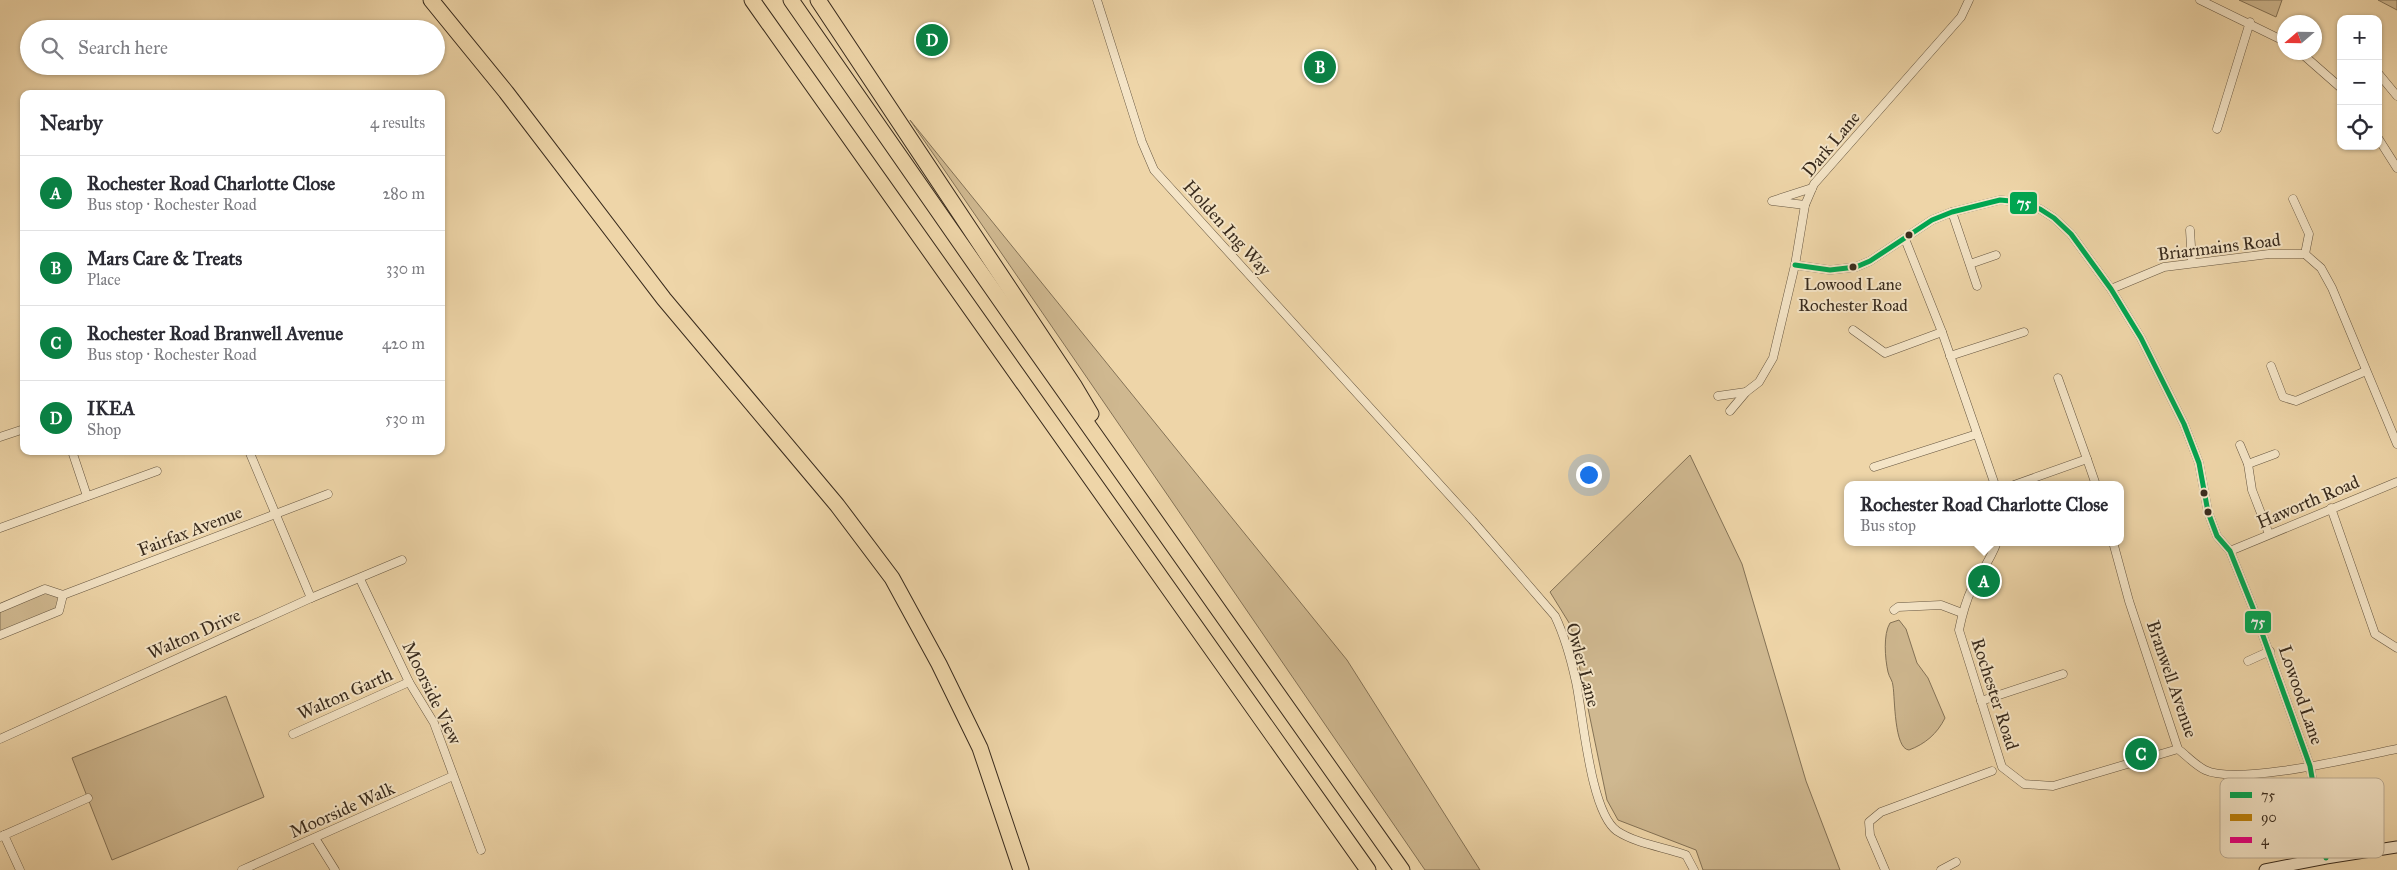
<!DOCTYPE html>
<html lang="en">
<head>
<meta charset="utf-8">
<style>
  body { margin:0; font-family:"IM FELL Great Primer",serif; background:#f2f2f3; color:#2b2b33 }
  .controls { position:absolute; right:15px; top:15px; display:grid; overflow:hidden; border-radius:10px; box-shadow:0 1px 4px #0004 }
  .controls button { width:45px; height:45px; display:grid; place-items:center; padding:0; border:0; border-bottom:1px solid #e1e1e2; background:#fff; color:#2b2b33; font:25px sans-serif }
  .compass { position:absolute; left:2277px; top:15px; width:45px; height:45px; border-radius:50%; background:#fff; box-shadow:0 1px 4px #0004; rotate:250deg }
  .you { position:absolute; left:1588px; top:474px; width:18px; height:18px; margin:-12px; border:4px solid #fff; border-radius:50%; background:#1a73e8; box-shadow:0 0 0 8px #1a73e833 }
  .badge { display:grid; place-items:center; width:32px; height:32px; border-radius:50%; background:#0b8043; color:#fff; font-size:16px; font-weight:700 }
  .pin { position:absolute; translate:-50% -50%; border:2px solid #fff; box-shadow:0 1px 5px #0006 }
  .popup { position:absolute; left:1844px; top:481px; width:280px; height:65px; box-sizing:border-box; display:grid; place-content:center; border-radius:10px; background:#fff; filter:drop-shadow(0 1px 4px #0005); font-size:16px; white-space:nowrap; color:#7c7c81 }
  .popup b { font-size:19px; color:#2b2b33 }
  .popup::after { content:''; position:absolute; left:50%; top:100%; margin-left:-10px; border:10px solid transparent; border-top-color:#fff }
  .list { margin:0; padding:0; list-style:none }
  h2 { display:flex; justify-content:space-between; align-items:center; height:65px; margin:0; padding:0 20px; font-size:21px }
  h2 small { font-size:16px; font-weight:400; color:#7c7c81 }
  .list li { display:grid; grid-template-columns:32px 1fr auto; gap:15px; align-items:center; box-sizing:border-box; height:75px; padding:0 20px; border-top:1px solid #e1e1e2 }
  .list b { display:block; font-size:19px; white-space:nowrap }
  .list p { margin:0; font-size:16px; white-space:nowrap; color:#7c7c81 }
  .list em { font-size:16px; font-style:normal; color:#7c7c81 }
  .icon { flex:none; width:28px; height:28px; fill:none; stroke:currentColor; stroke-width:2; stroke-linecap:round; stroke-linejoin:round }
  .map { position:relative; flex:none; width:2397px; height:870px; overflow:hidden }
  .search { position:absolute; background:#fff; box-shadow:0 1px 4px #0004; left:20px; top:20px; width:425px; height:55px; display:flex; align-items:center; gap:12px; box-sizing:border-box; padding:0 18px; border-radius:28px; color:#7c7c81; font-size:19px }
  .panel { position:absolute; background:#fff; box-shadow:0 1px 4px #0004; left:20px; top:90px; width:425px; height:365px; border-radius:10px }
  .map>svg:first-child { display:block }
  .green { fill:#cfb890; stroke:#847256 }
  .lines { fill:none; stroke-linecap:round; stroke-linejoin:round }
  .street-casing { stroke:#665640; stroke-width:9 }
  .secondary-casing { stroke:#392b1d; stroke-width:13 }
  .highway-casing { stroke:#392b1d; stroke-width:17 }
  .street { stroke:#f4e4c6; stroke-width:8 }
  .secondary { stroke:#f4e4c6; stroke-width:11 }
  .highway { stroke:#eed5a8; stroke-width:15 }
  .bus-1-casing { stroke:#f4e4c6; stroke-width:9 }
  .bus-1 { stroke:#00a651; stroke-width:5 }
  .bus-dot { fill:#392b1d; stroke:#f4e4c6; stroke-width:2 }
  .labels { text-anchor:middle; stroke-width:4; stroke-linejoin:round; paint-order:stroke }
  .bus-label { font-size:17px; fill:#392b1d; stroke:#f4e4c6 }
  .street-label { font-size:18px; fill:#392b1d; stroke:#f4e4c6 }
  .key { fill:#f4e4c6; stroke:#bcac93; stroke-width:1 }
  .key-label { font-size:14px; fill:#392b1d }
  .line-badge { stroke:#f4e4c6; stroke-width:2 }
  .badge-label { font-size:14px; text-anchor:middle; font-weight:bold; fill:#fff }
</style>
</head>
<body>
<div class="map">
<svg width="2397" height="870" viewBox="0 0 2397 870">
  <rect width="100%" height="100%" fill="#eed5a8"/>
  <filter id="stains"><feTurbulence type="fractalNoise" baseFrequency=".004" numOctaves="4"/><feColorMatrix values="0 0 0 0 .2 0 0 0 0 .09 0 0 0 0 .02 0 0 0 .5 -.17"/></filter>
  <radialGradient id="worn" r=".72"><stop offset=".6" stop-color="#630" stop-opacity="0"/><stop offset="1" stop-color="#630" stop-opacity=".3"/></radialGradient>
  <g class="green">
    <path d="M2239,0H2282L2276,17Z"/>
    <path d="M2378,0H2397V10Z"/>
    <path d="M910,120L1347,660L1480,870H1425Z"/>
    <path d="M1690,455L1742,564L1806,781L1840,870H1703L1696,850L1618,820L1607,800L1571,626L1550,592Z"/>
    <path d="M45,589L63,595L59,611L0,635V608Z"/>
    <path d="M1899,620L1906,629L1917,663L1928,678L1945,718C1937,734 1925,744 1909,750C1894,749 1895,698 1893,686C1893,681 1889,677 1888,672C1885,659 1883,634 1890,623Z"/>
    <path d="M226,696L264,797L112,860L72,758Z"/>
  </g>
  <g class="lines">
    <g class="street-casing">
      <g id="street">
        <path d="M1097,0L1142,142L1154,170L1472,520L1555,616C1565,637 1571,659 1576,682C1583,714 1590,812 1617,831C1637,844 1664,847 1686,855L1694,870"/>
        <path d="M2200,0L2284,41"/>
        <path d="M2300,52L2341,88"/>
        <path d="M2378,73L2397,96"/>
        <path d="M2217,129L2250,22"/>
        <path d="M2378,138L2397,168"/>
        <path d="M2293,199L2309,234L2305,254"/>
        <path d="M1805,205L1772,201L1812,188"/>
        <path d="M1952,212L1977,286"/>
        <path d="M2190,230L2192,263"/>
        <path d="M1905,239L1942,332L1995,485"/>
        <path d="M1970,264L1996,255"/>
        <path d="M1795,265L1830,270L1856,267L1870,261L1932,220L1952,212L2000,200L2021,202L2040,209L2054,218L2071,234L2111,289L2141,338L2184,424L2199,463L2208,512L2217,536L2230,551L2253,608L2310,766L2326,858"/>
        <path d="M2111,289L2164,267L2269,254H2305L2321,268L2332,288L2397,444"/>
        <path d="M1853,330L1885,353L1942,332"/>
        <path d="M1950,356L2024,332"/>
        <path d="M2271,366L2283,397L2296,401L2366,371"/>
        <path d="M2058,378L2087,459"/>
        <path d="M1718,396L1746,392"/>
        <path d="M1730,411L1746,392L1759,382L1773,358L1795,265L1805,205L1814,184L1961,17L1969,0"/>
        <path d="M0,437L24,429"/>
        <path d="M2240,445L2248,464L2252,490L2269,534"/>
        <path d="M72,451L87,496"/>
        <path d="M249,451L311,598"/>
        <path d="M2248,464L2275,454"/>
        <path d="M1874,467L1977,434"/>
        <path d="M2014,485L2087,459L2096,485"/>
        <path d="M2331,508L2375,634L2397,648"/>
        <path d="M0,528L157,471"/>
        <path d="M1997,542C1991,559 1981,572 1972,588C1966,601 1962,615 1959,630L2002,767L2024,784L2053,786L2178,749"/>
        <path d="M2113,542L2129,601L2178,749C2187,756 2195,765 2205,770C2238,786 2357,757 2397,749"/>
        <path d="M2230,551L2397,482"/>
        <path d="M360,579L409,682L434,723L481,850"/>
        <path d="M0,608L45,589L63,595L328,494"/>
        <path d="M1894,610L1898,607L1941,605L1962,613"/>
        <path d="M0,635L59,611L63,595"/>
        <path d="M2248,661L2270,651"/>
        <path d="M1981,701L2063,674"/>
        <path d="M293,734L409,682"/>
        <path d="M0,739L311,598L402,560"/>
        <path d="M4,835L20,870"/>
        <path d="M0,837L88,798"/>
        <path d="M315,838L335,870"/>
        <path d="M242,870L453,776"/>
        <path d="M1885,870L1870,835L1869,822L1881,812L1992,771"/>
        <path d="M1941,870L1956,862"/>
      </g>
    </g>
    <g class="secondary-casing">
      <path id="secondary" d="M2265,870L2326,858L2397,847"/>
    </g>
    <g class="highway-casing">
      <g id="highway">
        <path d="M431,0L506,92L664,299L837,505L892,578L939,664L980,748L1021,870"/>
        <path d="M752,0L1368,870"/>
        <path d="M791,0L1016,323L1402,870"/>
        <path d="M818,0L1075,387L1091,414"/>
      </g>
    </g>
    <use href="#street" class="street"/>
    <use href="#secondary" class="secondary"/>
    <use href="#highway" class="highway"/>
    <g class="bus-1-casing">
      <path id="bus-1" d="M1795,265L1830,270L1856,267L1870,261L1932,220L1952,212L2000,200L2021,202L2040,209L2054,218L2071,234L2111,289L2141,338L2184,424L2199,463L2208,512L2217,536L2230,551L2253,608L2310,766L2326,858"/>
    </g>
    <use href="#bus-1" class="bus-1"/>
  </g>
  <g class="bus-dot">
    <circle cx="1909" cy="235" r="4.5"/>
    <circle cx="1853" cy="267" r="4.5"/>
    <circle cx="2204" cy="493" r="4.5"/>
    <circle cx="2208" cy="512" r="4.5"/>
  </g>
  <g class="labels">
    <g class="bus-label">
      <text x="1853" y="290">Lowood Lane<tspan x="1853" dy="21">Rochester Road</tspan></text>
    </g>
    <g class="street-label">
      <text transform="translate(1831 144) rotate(-50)" y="6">Dark Lane</text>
      <text transform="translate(1227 228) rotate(48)" y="6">Holden Ing Way</text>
      <text transform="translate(2219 247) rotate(-7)" y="6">Briarmains Road</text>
      <text transform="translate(2308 502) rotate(-23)" y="6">Haworth Road</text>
      <text transform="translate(190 531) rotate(-21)" y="6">Fairfax Avenue</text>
      <text transform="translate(194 634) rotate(-24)" y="6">Walton Drive</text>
      <text transform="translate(1583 665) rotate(75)" y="6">Owler Lane</text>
      <text transform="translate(2172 679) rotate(71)" y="6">Branwell Avenue</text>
      <text transform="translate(432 693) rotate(64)" y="6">Moorside View</text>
      <text transform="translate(345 694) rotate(-24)" y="6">Walton Garth</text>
      <text transform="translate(1995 694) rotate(72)" y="6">Rochester Road</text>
      <text transform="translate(2301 695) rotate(71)" y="6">Lowood Lane</text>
      <text transform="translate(342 810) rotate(-24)" y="6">Moorside Walk</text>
    </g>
  </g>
  <rect x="2220" y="778" width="164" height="80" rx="8" class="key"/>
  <rect x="2230" y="792" width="22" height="6" fill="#00a651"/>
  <rect x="2230" y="814" width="22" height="7" fill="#be8109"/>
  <rect x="2230" y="837" width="22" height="6" fill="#e5007d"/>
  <g class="key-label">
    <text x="2261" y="800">75</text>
    <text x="2261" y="822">90</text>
    <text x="2261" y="845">4</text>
  </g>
  <g class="line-badge">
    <rect x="2009" y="191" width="29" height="24" rx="5" fill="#00a651"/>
    <rect x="2244" y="610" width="28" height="24" rx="5" fill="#00a651"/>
  </g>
  <g class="badge-label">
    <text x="2024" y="208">75</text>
    <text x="2258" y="627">75</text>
  </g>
  <rect width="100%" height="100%" filter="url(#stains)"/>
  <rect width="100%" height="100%" fill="url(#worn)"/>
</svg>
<div class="controls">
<button>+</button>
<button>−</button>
<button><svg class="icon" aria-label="locate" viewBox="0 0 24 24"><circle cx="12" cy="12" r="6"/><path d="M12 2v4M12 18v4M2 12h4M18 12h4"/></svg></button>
</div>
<svg class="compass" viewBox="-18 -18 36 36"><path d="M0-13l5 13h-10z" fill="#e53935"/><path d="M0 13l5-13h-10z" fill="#7c7c81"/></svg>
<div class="you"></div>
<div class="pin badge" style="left:1984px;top:581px">A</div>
<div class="popup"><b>Rochester Road Charlotte Close</b>Bus stop</div>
<div class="pin badge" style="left:1320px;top:67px">B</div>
<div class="pin badge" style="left:2141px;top:754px">C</div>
<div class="pin badge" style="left:932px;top:40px">D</div>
<div class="search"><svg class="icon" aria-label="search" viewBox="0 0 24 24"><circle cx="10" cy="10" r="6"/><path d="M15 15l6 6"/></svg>Search here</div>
<section class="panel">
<h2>Nearby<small>4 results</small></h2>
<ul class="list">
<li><span class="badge">A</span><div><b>Rochester Road Charlotte Close</b><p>Bus stop · Rochester Road</p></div><em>280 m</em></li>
<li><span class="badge">B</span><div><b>Mars Care &amp; Treats</b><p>Place</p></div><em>330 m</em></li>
<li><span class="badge">C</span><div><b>Rochester Road Branwell Avenue</b><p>Bus stop · Rochester Road</p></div><em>420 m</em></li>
<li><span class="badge">D</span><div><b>IKEA</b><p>Shop</p></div><em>530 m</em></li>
</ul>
</section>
</div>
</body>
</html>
